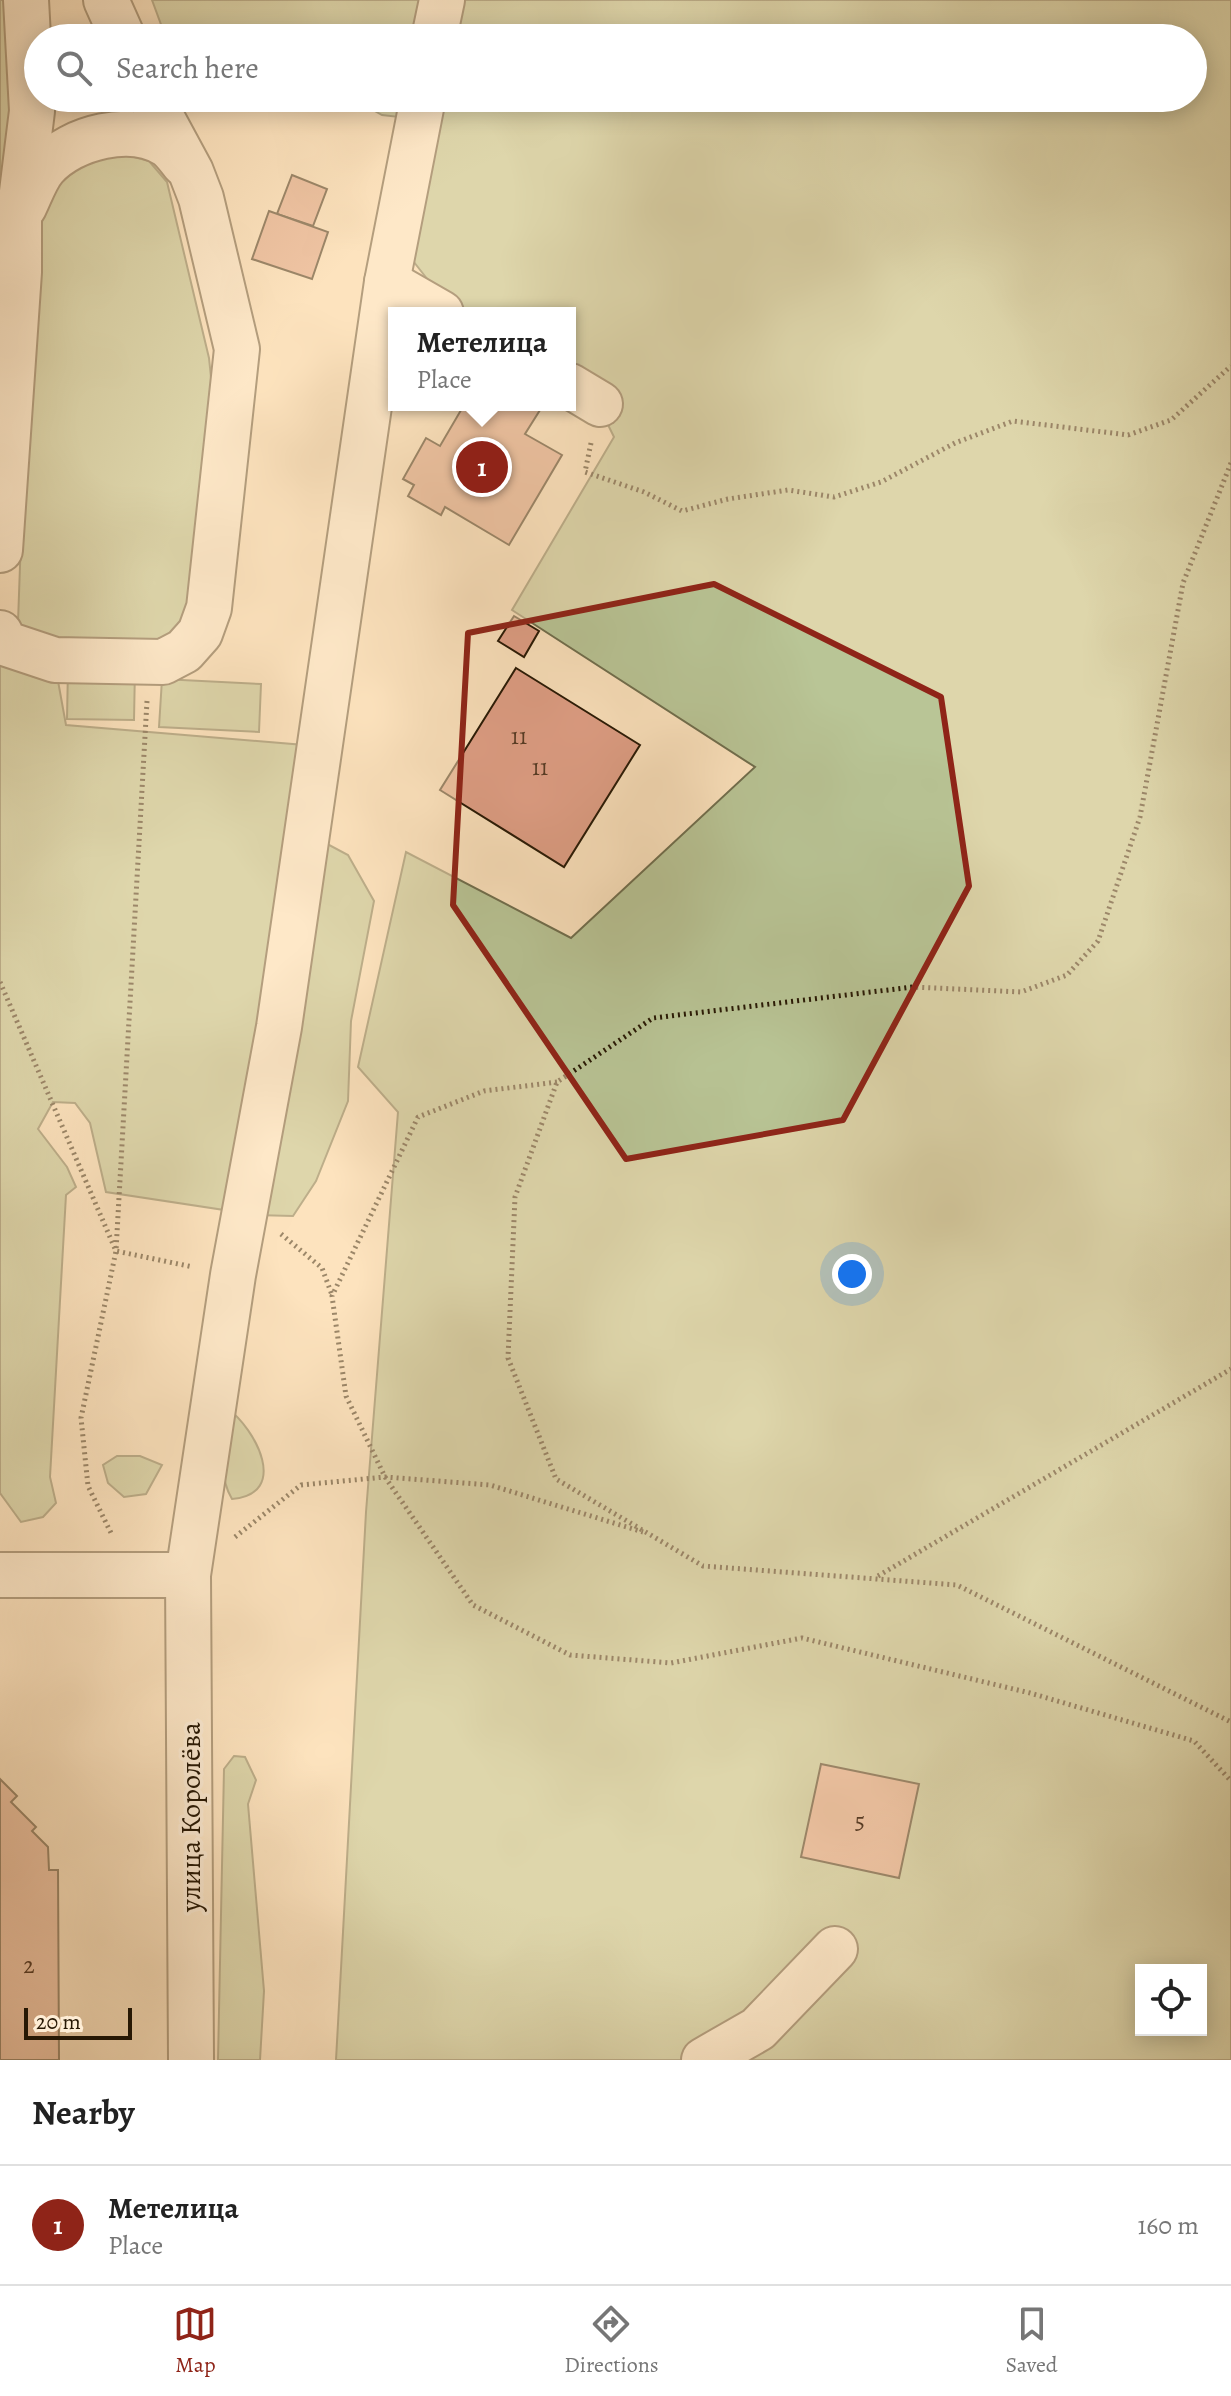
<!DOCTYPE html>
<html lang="en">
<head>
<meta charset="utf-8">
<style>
  body { margin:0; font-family:Alegreya,serif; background:#f6f6f6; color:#222 }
  .controls { position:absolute; right:24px; bottom:24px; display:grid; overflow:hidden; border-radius:0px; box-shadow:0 4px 20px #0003 }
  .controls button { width:72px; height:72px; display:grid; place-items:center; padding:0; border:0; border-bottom:2px solid #e0e0e0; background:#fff; color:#222; font:40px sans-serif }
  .scale { position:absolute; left:24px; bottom:20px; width:108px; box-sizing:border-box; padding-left:8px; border:4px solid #271804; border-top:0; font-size:22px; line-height:28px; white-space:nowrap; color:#271804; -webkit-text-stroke:6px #feedd5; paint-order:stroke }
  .you { position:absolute; left:852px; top:1274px; width:28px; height:28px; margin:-20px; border:6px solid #fff; border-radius:50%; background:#1a73e8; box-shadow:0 0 0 12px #1a73e833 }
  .badge { display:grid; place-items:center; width:52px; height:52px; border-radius:50%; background:#8f2418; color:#fff; font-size:26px; font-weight:700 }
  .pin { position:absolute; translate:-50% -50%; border:4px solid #fff; box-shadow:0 2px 8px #0006 }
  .popup { position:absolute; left:388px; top:307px; width:188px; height:104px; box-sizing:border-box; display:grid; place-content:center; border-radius:0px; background:#fff; filter:drop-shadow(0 2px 6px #0005); font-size:26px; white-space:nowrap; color:#767676 }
  .popup b { font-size:30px; color:#222 }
  .popup::after { content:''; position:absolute; left:50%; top:100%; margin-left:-16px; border:16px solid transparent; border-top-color:#fff }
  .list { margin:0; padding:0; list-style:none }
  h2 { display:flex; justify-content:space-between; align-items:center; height:104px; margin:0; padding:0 32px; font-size:34px }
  h2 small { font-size:26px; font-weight:400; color:#767676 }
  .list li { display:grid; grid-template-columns:52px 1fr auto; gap:24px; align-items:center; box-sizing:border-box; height:120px; padding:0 32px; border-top:2px solid #e0e0e0 }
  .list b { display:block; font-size:30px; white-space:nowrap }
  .list p { margin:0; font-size:26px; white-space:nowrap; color:#767676 }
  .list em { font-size:26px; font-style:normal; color:#767676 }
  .icon { flex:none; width:44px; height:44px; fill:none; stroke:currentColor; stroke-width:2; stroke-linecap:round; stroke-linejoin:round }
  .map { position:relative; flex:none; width:1231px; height:2060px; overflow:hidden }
  .search { position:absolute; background:#fff; box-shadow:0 4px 20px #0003; left:24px; right:24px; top:24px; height:88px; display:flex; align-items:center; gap:20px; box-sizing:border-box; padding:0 28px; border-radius:44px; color:#767676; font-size:30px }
  .sheet { height:224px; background:#fff }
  nav { display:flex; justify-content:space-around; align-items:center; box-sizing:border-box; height:112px; border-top:2px solid #e0e0e0; background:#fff; font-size:22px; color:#767676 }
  nav a { display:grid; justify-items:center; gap:4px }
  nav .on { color:#8f2418 }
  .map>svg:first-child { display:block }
  .green { fill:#b9c596; stroke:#706e4d; stroke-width:2; fill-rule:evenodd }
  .building { fill:#e09f86; stroke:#271804; stroke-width:2 }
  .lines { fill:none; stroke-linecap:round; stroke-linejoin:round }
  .minor-casing { stroke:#5c4b32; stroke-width:48 }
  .path { stroke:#271804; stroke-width:5; stroke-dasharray:2 4; stroke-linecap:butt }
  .minor { stroke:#feedd5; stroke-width:44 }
  .marked { fill:none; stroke:#8f2418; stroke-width:6; stroke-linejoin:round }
  .labels { text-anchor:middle; stroke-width:7; stroke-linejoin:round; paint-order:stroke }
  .number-label { font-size:24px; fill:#553a24 }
  .street-label { font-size:28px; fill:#271804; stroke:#feedd5 }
</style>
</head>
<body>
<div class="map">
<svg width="1231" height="2060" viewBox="0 0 1231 2060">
  <rect width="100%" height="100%" fill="#fde3be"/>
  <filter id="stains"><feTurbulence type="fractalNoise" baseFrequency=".0025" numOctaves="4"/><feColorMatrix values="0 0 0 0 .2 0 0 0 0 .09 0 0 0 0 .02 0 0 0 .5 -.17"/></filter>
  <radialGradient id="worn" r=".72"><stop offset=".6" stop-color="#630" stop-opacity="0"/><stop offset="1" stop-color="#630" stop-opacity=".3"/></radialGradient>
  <g class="green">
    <path d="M0,0H10L24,112L0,298Z"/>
    <path d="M152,0H425L417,38H166Z"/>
    <path d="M450,0H1231V2060H336L366,1512L398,1112L358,1067L406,852L571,938L755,767L512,610L614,437L588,384L570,374V313H460L450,308L410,257L429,98H1193V38H442ZM1141,1970H1201V2030H1141Z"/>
    <path d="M352,98H404L399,117L382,115Z"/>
    <path d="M119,153L149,161L167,182L209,358L213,397L189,608L181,627L164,640L32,637L21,632L18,622L32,230C48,183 69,161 119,153Z"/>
    <path d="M0,646L56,670L66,725L304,745L231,1211L106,1192L90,1123L75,1103L53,1102L38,1129L67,1167L76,1187L66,1195L50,1477L56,1503L43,1517L21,1522L0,1493Z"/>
    <path d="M68,667L135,668L134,720L67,719Z"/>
    <path d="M162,679L261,684L259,732L159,727Z"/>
    <path d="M316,838L348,855L374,901L351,1021L348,1101L316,1181L293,1216L252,1215Z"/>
    <path d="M227,1408C256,1429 290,1494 232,1499C216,1473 225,1438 227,1408Z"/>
    <path d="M117,1456H140L162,1465L146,1494L124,1497L108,1483L103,1465Z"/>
    <path d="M234,1756L245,1757L256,1780L248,1804L264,1991L260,2060H218L224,1769Z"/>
  </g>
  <g class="building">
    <path d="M292,175L327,189L313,226L277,214Z"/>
    <path d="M269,211L328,232L312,279L252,259Z"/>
    <path d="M464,405H532L540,410L525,434L562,455L509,545L445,507L441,515L408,496L414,485L403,479L426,438L440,446Z"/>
    <path d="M514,616L539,631L524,657L498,641Z"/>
    <path d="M516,668L640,745L564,867L440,790Z"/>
    <path d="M821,1764L919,1784L899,1878L801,1857Z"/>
    <path d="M0,1779L17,1796L11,1802L36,1827L32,1831L48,1847L49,1870H58L59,2060H0Z"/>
  </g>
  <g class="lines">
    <g class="minor-casing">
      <g id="minor">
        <path d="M106,0L123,38"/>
        <path d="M434,38L442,0"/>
        <path d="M24,207C30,195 36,177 45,167C72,137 132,122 167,145C174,150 179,158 184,164"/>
        <path d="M387,282L441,313"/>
        <path d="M570,386L600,404"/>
        <path d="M0,550L19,272V216L32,111L26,0"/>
        <path d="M0,633L4,643L55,660L163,662L184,651L200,633L209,608L237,349L201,198L191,172L151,98"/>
        <path d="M0,1575H188"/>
        <path d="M191,2060L188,1575L233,1275L279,1027L387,282L423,98"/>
        <path d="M704,2060L758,2029L835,1949"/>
      </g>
    </g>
    <g class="path">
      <path d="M591,443L585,472L644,492L682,511L728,499L788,490L834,497L881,482L955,443L1013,421L1128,435L1171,420L1231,366"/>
      <path d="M1231,463L1183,583L1140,817L1098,941L1067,975L1021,992L913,987L653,1018L557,1082L515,1197L508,1358L556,1479L703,1566L957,1585L1231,1722"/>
      <path d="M147,701L116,1251L193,1267"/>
      <path d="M0,982L116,1251L81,1418L88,1486L112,1535"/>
      <path d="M557,1082L484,1091L418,1117L332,1296L346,1396L385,1477L473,1605L570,1655L671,1663L802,1638L1030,1693L1194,1741L1231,1781"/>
      <path d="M281,1234L322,1268L332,1295"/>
      <path d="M235,1537L301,1485L385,1477L490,1485L643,1532"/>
      <path d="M878,1576L1231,1369"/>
    </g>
    <use href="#minor" class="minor"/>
  </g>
  <path d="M0 0H1231V2060H0ZM714,584L941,697L969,886L843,1120L626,1159L453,905L468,633Z" fill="#fde3be" fill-opacity=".55" fill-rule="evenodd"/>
  <path class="marked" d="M714,584L941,697L969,886L843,1120L626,1159L453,905L468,633Z"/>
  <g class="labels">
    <g class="number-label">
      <text x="519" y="744">11</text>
      <text x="540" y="775">11</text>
      <text x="860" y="1829">5</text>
      <text x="29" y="1973">2</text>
    </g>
    <g class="street-label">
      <text transform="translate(190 1817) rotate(-90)" y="10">улица Королёва</text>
    </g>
  </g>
  <rect width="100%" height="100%" filter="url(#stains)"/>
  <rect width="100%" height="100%" fill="url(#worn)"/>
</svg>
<div class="controls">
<button><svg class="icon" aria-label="locate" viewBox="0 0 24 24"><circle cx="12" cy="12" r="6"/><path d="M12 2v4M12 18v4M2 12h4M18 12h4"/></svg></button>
</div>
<div class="scale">20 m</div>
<div class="you"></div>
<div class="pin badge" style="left:482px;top:467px">1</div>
<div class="popup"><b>Метелица</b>Place</div>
<div class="search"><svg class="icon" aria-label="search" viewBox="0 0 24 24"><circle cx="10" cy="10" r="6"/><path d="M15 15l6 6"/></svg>Search here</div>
</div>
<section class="sheet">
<h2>Nearby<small></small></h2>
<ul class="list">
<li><span class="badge">1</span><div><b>Метелица</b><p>Place</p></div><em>160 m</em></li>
</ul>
</section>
<nav>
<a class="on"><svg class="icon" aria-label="map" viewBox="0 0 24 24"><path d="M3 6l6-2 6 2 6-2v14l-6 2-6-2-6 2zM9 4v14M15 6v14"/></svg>Map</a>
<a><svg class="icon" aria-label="directions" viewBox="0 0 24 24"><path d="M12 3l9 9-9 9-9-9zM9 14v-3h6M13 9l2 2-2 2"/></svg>Directions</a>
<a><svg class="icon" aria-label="saved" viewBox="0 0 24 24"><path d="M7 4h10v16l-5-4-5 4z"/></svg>Saved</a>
</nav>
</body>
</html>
